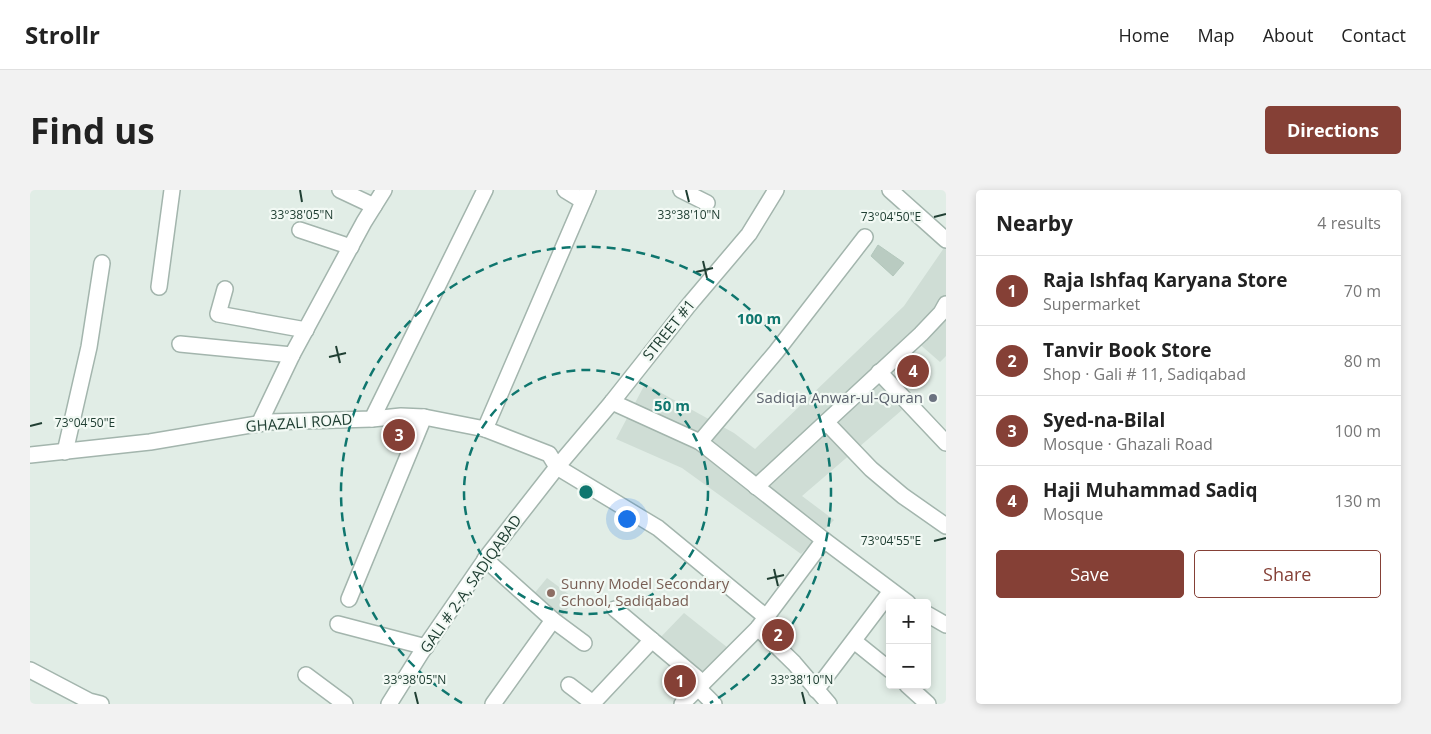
<!DOCTYPE html>
<html lang="en">
<head>
<meta charset="utf-8">
<style>
  body { margin:0; font-family:"Open Sans",sans-serif; background:#f2f2f2; color:#222 }
  .controls { position:absolute; right:15px; bottom:15px; display:grid; overflow:hidden; border-radius:5px; box-shadow:0 2px 8px #0003 }
  .controls button { width:45px; height:45px; display:grid; place-items:center; padding:0; border:0; border-bottom:1px solid #e0e0e0; background:#fff; color:#222; font:25px sans-serif }
  .you { position:absolute; left:596px; top:328px; width:18px; height:18px; margin:-12px; border:4px solid #fff; border-radius:50%; background:#1a73e8; box-shadow:0 0 0 8px #1a73e833 }
  .badge { display:grid; place-items:center; width:32px; height:32px; border-radius:50%; background:#854036; color:#fff; font-size:16px; font-weight:700 }
  .pin { position:absolute; translate:-50% -50%; border:2px solid #fff; box-shadow:0 1px 5px #0006 }
  .list { margin:0; padding:0; list-style:none }
  h2 { display:flex; justify-content:space-between; align-items:center; height:65px; margin:0; padding:0 20px; font-size:21px }
  h2 small { font-size:16px; font-weight:400; color:#767676 }
  .list li { display:grid; grid-template-columns:32px 1fr auto; gap:15px; align-items:center; box-sizing:border-box; height:70px; padding:0 20px; border-top:1px solid #e0e0e0 }
  .list b { display:block; font-size:19px; white-space:nowrap }
  .list p { margin:0; font-size:16px; white-space:nowrap; color:#767676 }
  .list em { font-size:16px; font-style:normal; color:#767676 }
  .actions { display:flex; gap:10px; padding:15px 20px }
  .actions a { flex:1; padding:11px 0; border:1px solid #854036; border-radius:5px; text-align:center; font-size:18px; color:#854036 }
  .actions .main { background:#854036; color:#fff }
  .map { position:relative; flex:none; width:916px; height:514px; overflow:hidden; border-radius:5px }
  header { display:flex; align-items:center; gap:30px; box-sizing:border-box; height:70px; padding:0 25px; background:#fff; border-bottom:1px solid #e0e0e0 }
  header strong { font-size:24px }
  nav { display:flex; gap:28px; margin-inline-start:auto; font-size:18px }
  .intro { display:flex; align-items:center; justify-content:space-between; box-sizing:border-box; height:120px; padding:0 30px }
  h1 { margin:0; font-size:35px }
  .button { padding:12px 22px; border-radius:5px; background:#854036; color:#fff; font-size:18px; font-weight:700 }
  main { display:flex; gap:30px; padding:0 30px }
  aside { flex:1; background:#fff; border-radius:5px; box-shadow:0 2px 8px #0003 }
  .map>svg:first-child { display:block }
  .built { fill:#cfddd5 }
  .building { fill:#b9cbc1; stroke:#b3c7bc }
  .lines { fill:none; stroke-linecap:round; stroke-linejoin:round }
  .minor-casing { stroke:#a3b5ad; stroke-width:18 }
  .minor { stroke:#fff; stroke-width:15 }
  .ticks { fill:none; stroke:#203f33; stroke-width:2 }
  .ring { fill:none; stroke:#0f766e; stroke-width:2.5; stroke-dasharray:9 6 }
  .worship-dot { fill:#6b7280; stroke:#f2f9f4; stroke-width:2 }
  .education-dot { fill:#8d6e63; stroke:#f2f9f4; stroke-width:2 }
  .labels { text-anchor:middle; stroke-width:4.5; stroke-linejoin:round; paint-order:stroke }
  .street-label { font-size:15px; fill:#203f33; stroke:#f2f9f4 }
  .worship-label { font-size:15px; fill:#5b616d; stroke:#f2f9f4; text-anchor:end }
  .education-label { font-size:15px; fill:#785e54; stroke:#f2f9f4; text-anchor:start }
  .ticks-label { font-size:12px; text-anchor:middle; fill:#203f33; stroke:#f2f9f4; stroke-width:4.5; stroke-linejoin:round; paint-order:stroke }
  .centre { fill:#0f766e; stroke:#f2f9f4; stroke-width:2.5 }
  .ring-label { font-size:15px; text-anchor:middle; font-weight:bold; fill:#0f766e; stroke:#f2f9f4; stroke-width:4.5; stroke-linejoin:round; paint-order:stroke }
</style>
</head>
<body>
<header>
<strong>Strollr</strong>
<nav><a>Home</a><a>Map</a><a>About</a><a>Contact</a></nav>
</header>
<div class="intro"><h1>Find us</h1><a class="button">Directions</a></div>
<main>
<div class="map">
<svg width="916" height="514" viewBox="0 0 916 514">
  <rect width="100%" height="100%" fill="#e1ede6"/>
  <g class="built">
    <path d="M916,55V166L910,172L878,144L839,183L872,220L772,306L804,330L771,364L652,278L586,249L615,194L704,243L725,259L874,116Z"/>
    <path d="M517,388L545,409L530,429L503,405Z"/>
    <path d="M654,423L698,458L671,486L628,450Z"/>
  </g>
  <path class="building" d="M848,55L874,73L863,86L841,66Z"/>
  <g class="lines">
    <g class="minor-casing">
      <g id="minor">
        <path d="M310,0L344,16"/>
        <path d="M535,0L553,11"/>
        <path d="M651,0L677,13"/>
        <path d="M860,0L916,50"/>
        <path d="M270,40L321,57"/>
        <path d="M129,97L142,0"/>
        <path d="M195,99L188,124L276,140"/>
        <path d="M150,154L262,165"/>
        <path d="M849,182L916,253"/>
        <path d="M582,212L670,252L794,350L878,413"/>
        <path d="M342,229L455,0"/>
        <path d="M796,232L841,279L873,306L916,336"/>
        <path d="M229,234L262,165L334,32L354,0"/>
        <path d="M455,239L558,0"/>
        <path d="M670,252L746,162L835,47"/>
        <path d="M35,262L59,157L72,73"/>
        <path d="M0,265L120,252L239,232L342,229L371,226L394,227L455,239L519,264L527,277L628,338L736,427"/>
        <path d="M726,297L891,144L911,123L916,114"/>
        <path d="M455,369L523,430L463,514"/>
        <path d="M319,409L394,227"/>
        <path d="M585,419L673,493"/>
        <path d="M897,424L916,435"/>
        <path d="M523,430L554,453"/>
        <path d="M308,434L396,457"/>
        <path d="M728,438L764,473L799,514"/>
        <path d="M824,451L860,480"/>
        <path d="M0,480L59,511L71,514"/>
        <path d="M276,485L315,514"/>
        <path d="M539,495L564,514"/>
        <path d="M877,495L898,514"/>
        <path d="M668,498L684,514"/>
        <path d="M786,500L861,401"/>
        <path d="M563,513L622,450"/>
        <path d="M359,514L391,463L459,364L527,277L582,212L658,116L719,44L746,0"/>
        <path d="M652,514L728,438L794,350"/>
      </g>
    </g>
    <use href="#minor" class="minor"/>
  </g>
  <path class="ticks" d="M270,0L272,12M656,0L659,12M904,27L916,24M673,71L677,88M666,82L683,78M306,156L310,173M299,167L316,163M0,236L12,233M904,351L916,348M744,379L748,396M737,389L754,385M385,502L388,514M772,502L775,514"/>
  <g class="ring">
    <circle cx="556" cy="302" r="122"/>
    <path d="M432 513A245 245 0 1 1 680 513"/>
  </g>
  <circle class="worship-dot" cx="903" cy="208" r="5"/>
  <circle class="education-dot" cx="521" cy="403" r="5"/>
  <g class="labels">
    <g class="street-label">
      <text transform="translate(639 140) rotate(-51)" y="5">STREET #1</text>
      <text transform="translate(269 233) rotate(-4)" y="5">GHAZALI ROAD</text>
      <text transform="translate(441 394) rotate(-55)" y="5">GALI # 2-A, SADIQABAD</text>
    </g>
    <g class="worship-label">
      <text x="893" y="213">Sadiqia Anwar-ul-Quran</text>
    </g>
    <g class="education-label">
      <text x="531" y="399">Sunny Model Secondary<tspan x="531" dy="17">School, Sadiqabad</tspan></text>
    </g>
  </g>
  <g class="ticks-label">
    <text x="272" y="29">33°38'05"N</text>
    <text x="659" y="29">33°38'10"N</text>
    <text x="861" y="31">73°04'50"E</text>
    <text x="55" y="237">73°04'50"E</text>
    <text x="861" y="355">73°04'55"E</text>
    <text x="385" y="494">33°38'05"N</text>
    <text x="772" y="494">33°38'10"N</text>
  </g>
  <circle cx="556" cy="302" r="8" class="centre"/>
  <g class="ring-label">
    <text x="729" y="134">100 m</text>
    <text x="642" y="221">50 m</text>
  </g>
</svg>
<div class="controls">
<button>+</button>
<button>−</button>
</div>
<div class="you"></div>
<div class="pin badge" style="left:650px;top:491px">1</div>
<div class="pin badge" style="left:748px;top:445px">2</div>
<div class="pin badge" style="left:369px;top:245px">3</div>
<div class="pin badge" style="left:883px;top:181px">4</div>
</div>
<aside>
<h2>Nearby<small>4 results</small></h2>
<ul class="list">
<li><span class="badge">1</span><div><b>Raja Ishfaq Karyana Store</b><p>Supermarket</p></div><em>70 m</em></li>
<li><span class="badge">2</span><div><b>Tanvir Book Store</b><p>Shop · Gali # 11, Sadiqabad</p></div><em>80 m</em></li>
<li><span class="badge">3</span><div><b>Syed-na-Bilal</b><p>Mosque · Ghazali Road</p></div><em>100 m</em></li>
<li><span class="badge">4</span><div><b>Haji Muhammad Sadiq</b><p>Mosque</p></div><em>130 m</em></li>
</ul>
<div class="actions"><a class="main">Save</a><a>Share</a></div>
</aside>
</main>
</body>
</html>
